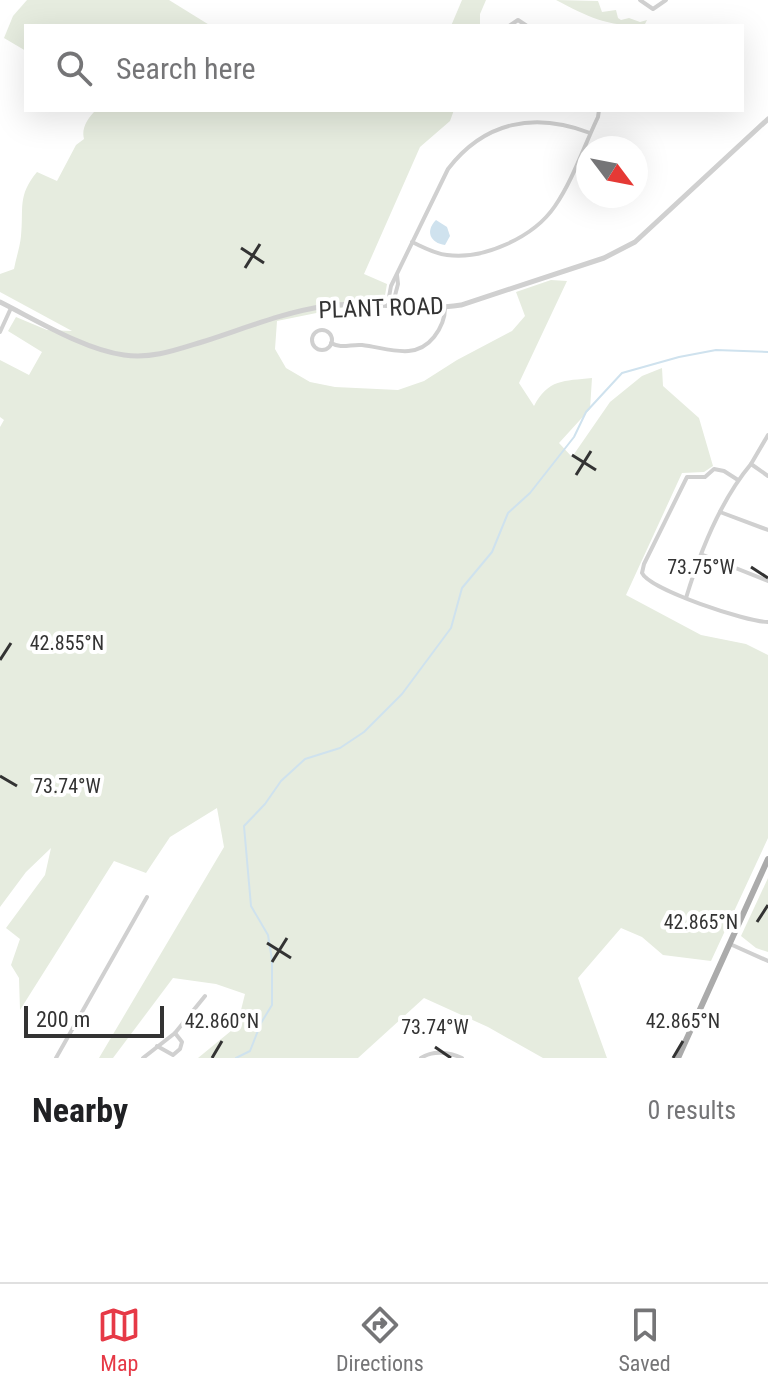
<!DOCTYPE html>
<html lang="en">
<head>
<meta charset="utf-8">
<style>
  body { margin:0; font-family:"Roboto Condensed",sans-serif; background:#f2f2f2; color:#202124 }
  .compass { position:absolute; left:576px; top:136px; width:72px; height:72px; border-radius:50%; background:#fff; box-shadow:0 8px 32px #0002; rotate:122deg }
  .scale { position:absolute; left:24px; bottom:20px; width:140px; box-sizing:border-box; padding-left:8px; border:4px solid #333; border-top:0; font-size:22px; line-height:28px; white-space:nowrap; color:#333; -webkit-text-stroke:6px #fff; paint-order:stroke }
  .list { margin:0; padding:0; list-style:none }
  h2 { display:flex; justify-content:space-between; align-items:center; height:104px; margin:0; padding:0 32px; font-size:34px }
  h2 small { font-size:26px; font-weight:400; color:#757577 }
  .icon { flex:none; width:44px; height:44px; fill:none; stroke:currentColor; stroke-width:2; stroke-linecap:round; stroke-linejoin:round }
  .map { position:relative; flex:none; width:768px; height:1058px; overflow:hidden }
  .search { position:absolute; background:#fff; box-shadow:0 8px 32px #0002; left:24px; right:24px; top:24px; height:88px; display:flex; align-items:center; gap:20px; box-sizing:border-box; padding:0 28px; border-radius:0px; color:#757577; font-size:30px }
  .sheet { height:224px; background:#fff }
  nav { display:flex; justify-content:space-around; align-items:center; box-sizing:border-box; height:112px; border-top:2px solid #e0e0e0; background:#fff; font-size:22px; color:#757577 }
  nav a { display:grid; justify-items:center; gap:4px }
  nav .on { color:#e63946 }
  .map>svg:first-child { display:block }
  .green { fill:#e6ecdf }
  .water { fill:#cfe2ee }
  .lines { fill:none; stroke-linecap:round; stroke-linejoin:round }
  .stream { stroke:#cfe2ee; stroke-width:2 }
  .minor { stroke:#d0d0d0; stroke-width:4 }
  .tertiary { stroke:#d0d0d0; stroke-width:5 }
  .primary { stroke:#ababab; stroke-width:6 }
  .ticks { fill:none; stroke:#333; stroke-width:3 }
  .labels { text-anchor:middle; stroke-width:8; stroke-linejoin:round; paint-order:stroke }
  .street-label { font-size:24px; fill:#333; stroke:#fff }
  .ticks-label { font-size:20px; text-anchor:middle; fill:#333; stroke:#fff; stroke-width:8; stroke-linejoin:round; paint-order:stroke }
</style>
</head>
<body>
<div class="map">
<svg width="768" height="1058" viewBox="0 0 768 1058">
  <rect width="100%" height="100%" fill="#fff"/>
  <g class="green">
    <path d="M27,0H169L211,26H26V51L4,38L13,16Z"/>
    <path d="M462,0H486L480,14V26H451Z"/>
    <path d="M556,0L598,1L602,12L616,10L618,18L621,20L629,18L640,22L647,20L644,26C607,26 588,17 556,0Z"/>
    <path d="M96,110H454L450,121L420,147L364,274L387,284L384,301L364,310L341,308L277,321L275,349L286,368L310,382L335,387L398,390L424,381L457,360L512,331L525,316L516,292L551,280L567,281L519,383L534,406C548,379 564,381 592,378L590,409L559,443L572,457L610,402L642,376L662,368L663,386L699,418L713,466L704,472L682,473L626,595L701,635L746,644L768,655V838L711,961L663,955L642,937L621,928L578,978L607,1058H543L488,1027L424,998L358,1058H198L237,1026L245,994L216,984L173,978L113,1058H99L224,847L217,808L170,837L146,873L114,861L20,1010L19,978L11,965L20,939L6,928L45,875L51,848L26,872L0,907V427L4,420L0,417V360L29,375L42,352L8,331L16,317L47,330L72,331L0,292V274L14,269C16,258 20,247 21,236C24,208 17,196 37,172L57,181L76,145L84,139C81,128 88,118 96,110Z"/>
    <path d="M768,878V952L756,948L741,936Z"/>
  </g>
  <path class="water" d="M436,220L447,227L450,236L445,245C430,243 425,231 436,220Z"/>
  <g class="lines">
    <path class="stream" d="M236,1058L250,1051L261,1023L272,1005V960L268,935L251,906L244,826L265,804L281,781L305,759L340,748L364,732L402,694L451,628L462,588L492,552L508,513L530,493L574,437L586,412L622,373L679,357L716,350L768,352"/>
    <g class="minor">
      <path d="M640,0L653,9L666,0"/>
      <path d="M509,26L518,20L527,26"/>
      <path d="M412,242C423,247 435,254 447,255C484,260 534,237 555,206C573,180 584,146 598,117L599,110"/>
      <path d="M392,307L389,297L391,286L448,169C485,121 535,112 590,133"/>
      <path d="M392,307L398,284L397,275"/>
      <circle cx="322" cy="340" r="10"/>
      <path d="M0,332L11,308"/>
      <path d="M331,343C341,349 351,344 362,345C388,348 415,361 434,337C441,328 445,319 445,308"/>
      <path d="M768,435L751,464L768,476"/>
      <path d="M738,480L724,471L714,469L705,477H687L644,564L642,573C650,590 747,622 768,622"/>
      <path d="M720,512L768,530"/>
      <path d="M703,555L768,581"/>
      <path d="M686,598C700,552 720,501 751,464"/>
      <path d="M730,944L768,961"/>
      <path d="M175,1033L205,996"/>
      <path d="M56,1058L147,897"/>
      <path d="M143,1058L175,1033L182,1042L180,1049L173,1055L157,1046"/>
      <path d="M421,1058C433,1050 449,1052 462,1058"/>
    </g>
    <path class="tertiary" d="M0,302C36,320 85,350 124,355C152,359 176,350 202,342C243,329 284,312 326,306C371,300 416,312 461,305L604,258L635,242L768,119"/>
    <path class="primary" d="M678,1058L768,859"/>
  </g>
  <path class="ticks" d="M241,248L264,263M245,268L260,244M572,455L596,470M576,475L591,451M751,567L768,578M0,660L11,643M0,776L17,786M757,922L768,905M267,943L291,958M272,962L287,938M435,1047L451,1058M212,1058L222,1041M673,1058L683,1041"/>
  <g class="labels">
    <g class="street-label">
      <text transform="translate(381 308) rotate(-2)" y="8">PLANT ROAD</text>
    </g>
  </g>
  <g class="ticks-label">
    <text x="701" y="574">73.75°W</text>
    <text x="67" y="650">42.855°N</text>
    <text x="67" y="793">73.74°W</text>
    <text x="701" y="929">42.865°N</text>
    <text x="222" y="1028">42.860°N</text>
    <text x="683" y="1028">42.865°N</text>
    <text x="435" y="1034">73.74°W</text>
  </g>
</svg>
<svg class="compass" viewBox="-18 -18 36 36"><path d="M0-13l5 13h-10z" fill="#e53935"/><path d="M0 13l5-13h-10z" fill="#757577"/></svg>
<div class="scale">200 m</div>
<div class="search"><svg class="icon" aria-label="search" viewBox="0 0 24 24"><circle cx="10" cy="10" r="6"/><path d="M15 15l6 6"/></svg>Search here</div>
</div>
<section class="sheet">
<h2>Nearby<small>0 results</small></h2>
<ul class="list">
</ul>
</section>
<nav>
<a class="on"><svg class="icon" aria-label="map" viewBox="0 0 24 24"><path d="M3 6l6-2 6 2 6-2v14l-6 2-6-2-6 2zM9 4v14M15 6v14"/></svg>Map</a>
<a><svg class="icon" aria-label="directions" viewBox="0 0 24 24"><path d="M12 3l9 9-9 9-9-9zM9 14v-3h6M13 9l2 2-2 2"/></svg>Directions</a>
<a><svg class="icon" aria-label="saved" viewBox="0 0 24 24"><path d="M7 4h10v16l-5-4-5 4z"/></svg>Saved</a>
</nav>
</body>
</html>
